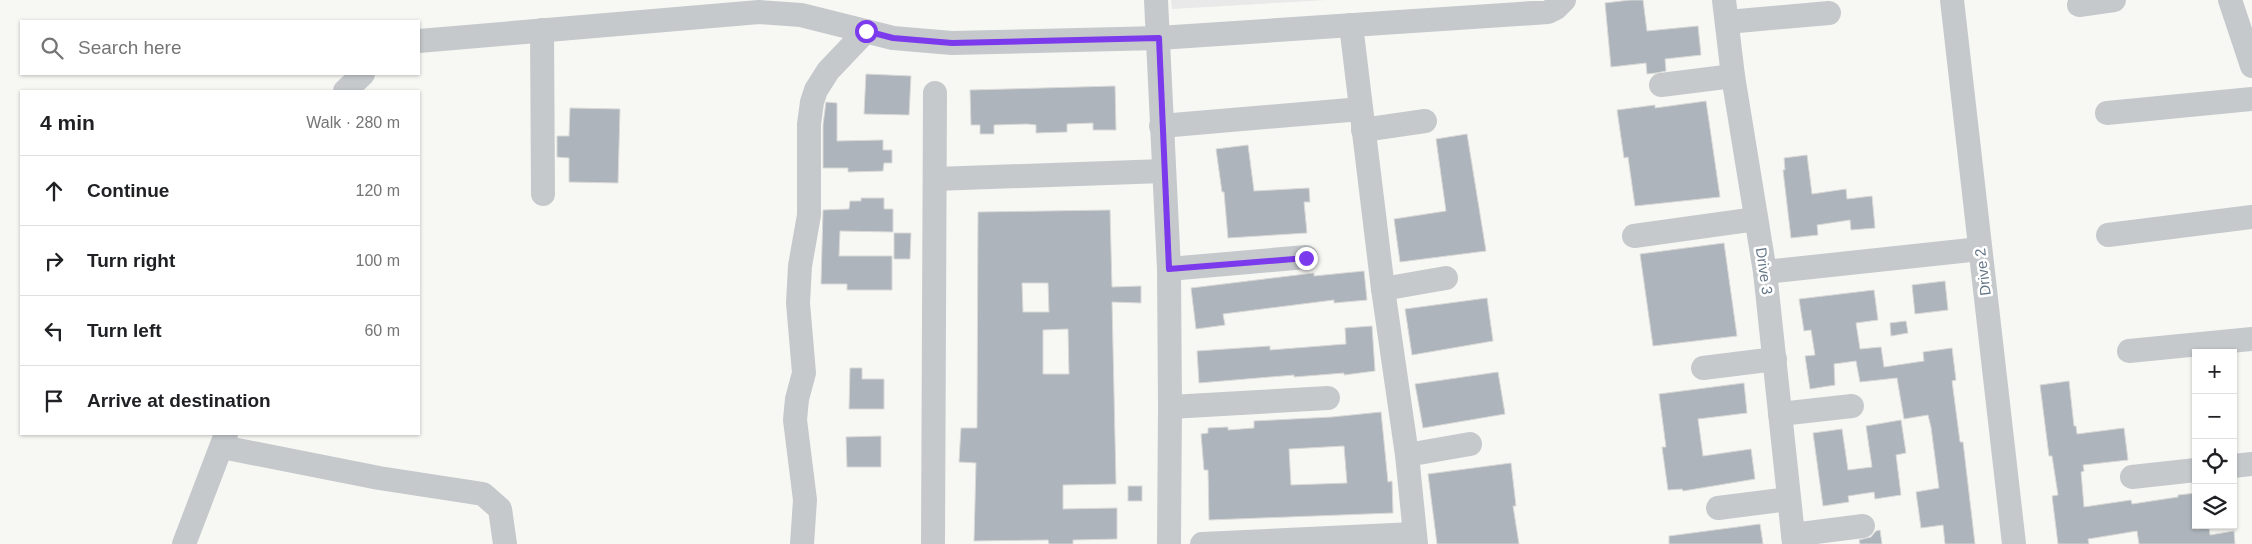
<!DOCTYPE html>
<html lang="en">
<head>
<meta charset="utf-8">
<style>
  body { margin:0; font-family:Helvetica,sans-serif; background:#f2f2f2; color:#202124 }
  .controls { position:absolute; right:15px; bottom:15px; display:grid; overflow:hidden; border-radius:0px; box-shadow:0 1px 4px #0004 }
  .controls button { width:45px; height:45px; display:grid; place-items:center; padding:0; border:0; border-bottom:1px solid #e0e0e0; background:#fff; color:#202124; font:25px sans-serif }
  .stop { position:absolute; width:15px; height:15px; margin:-11px; border:4px solid #7c3aed; border-radius:50%; background:#fff }
  .stop.end { background:#7c3aed; border-color:#fff; box-shadow:0 1px 5px #0008 }
  .list { margin:0; padding:0; list-style:none }
  h2 { display:flex; justify-content:space-between; align-items:center; height:65px; margin:0; padding:0 20px; font-size:21px }
  h2 small { font-size:16px; font-weight:400; color:#757577 }
  .list li { display:grid; grid-template-columns:32px 1fr auto; gap:15px; align-items:center; box-sizing:border-box; height:70px; padding:0 20px; border-top:1px solid #e0e0e0 }
  .list b { display:block; font-size:19px; white-space:nowrap }
  .list em { font-size:16px; font-style:normal; color:#757577 }
  .icon { flex:none; width:28px; height:28px; fill:none; stroke:currentColor; stroke-width:2; stroke-linecap:round; stroke-linejoin:round }
  .map { position:relative; flex:none; width:2252px; height:544px; overflow:hidden }
  .search { position:absolute; background:#fff; box-shadow:0 1px 4px #0004; left:20px; top:20px; width:400px; height:55px; display:flex; align-items:center; gap:12px; box-sizing:border-box; padding:0 18px; border-radius:0px; color:#757577; font-size:19px }
  .panel { position:absolute; background:#fff; box-shadow:0 1px 4px #0004; left:20px; top:90px; width:400px; height:345px; border-radius:0px }
  .map>svg:first-child { display:block }
  .built { fill:#e8e9e8 }
  .building { fill:#adb4bb; stroke:#d9d9d7; fill-rule:evenodd }
  .lines { fill:none; stroke-linecap:round; stroke-linejoin:round }
  .minor { stroke:#c5c9cc; stroke-width:24 }
  .route { stroke:#7c3aed; stroke-width:6 }
  .labels { text-anchor:middle; stroke-width:5; stroke-linejoin:round; paint-order:stroke }
  .street-label { font-size:15px; fill:#657687; stroke:#fff }
</style>
</head>
<body>
<div class="map">
<svg width="2252" height="544" viewBox="0 0 2252 544">
  <rect width="100%" height="100%" fill="#f7f8f4"/>
  <path class="built" d="M1171,0H1326L1172,9Z"/>
  <g class="building">
    <path d="M1630,0H1643L1647,31L1698,26L1701,55L1665,59L1666,71L1656,73L1647,74L1646,63L1611,67L1605,3Z"/>
    <path d="M866,74L911,76L909,115L864,114Z"/>
    <path d="M1115,86L1116,130H1093V123L1067,124V132L1036,133V125L1027,124L994,125V134H980V125H971L970,90Z"/>
    <path d="M1706,101L1720,197L1635,206L1628,157L1624,158L1617,110L1655,105V108Z"/>
    <path d="M826,102L837,103V141L883,140V150H892V163H884L883,171L848,172V168H823V125Z"/>
    <path d="M570,108L620,109L618,183L569,182V158L557,157V136H569Z"/>
    <path d="M1467,134L1486,251L1400,262L1394,219L1446,211L1436,139Z"/>
    <path d="M1248,145L1254,191L1309,188L1310,202H1304L1307,233L1228,238L1224,192H1222L1216,149Z"/>
    <path d="M1807,155L1812,194L1846,189L1847,199L1872,196L1875,228L1851,230L1850,220L1817,225L1818,235L1791,238L1783,170H1785L1784,158Z"/>
    <path d="M861,198H884V209H893V232L840,231L839,256H892V290H847V284H821L823,210L849,209L850,201H861Z"/>
    <path d="M1110,210L1112,287L1141,286V303L1112,302L1116,484L1063,485V509L1117,508V539L1073,540V544H1049L1048,540L974,541L976,463L959,462L961,428H977L978,212ZM1022,283H1048L1049,312H1023ZM1068,329L1069,374H1043V330Z"/>
    <path d="M894,233H911L910,259H894Z"/>
    <path d="M1724,243L1737,336L1653,346L1640,254Z"/>
    <path d="M1364,271L1367,300L1334,303V300L1223,314L1225,325L1196,329L1191,288L1314,273V276Z"/>
    <path d="M1945,281L1948,310L1915,314L1912,285Z"/>
    <path d="M1874,290L1878,320L1856,323L1860,349L1881,347L1884,367L1924,361L1923,352L1952,348L1956,380L1952,381L1960,442H1963L1975,544H1945L1943,525L1921,528L1916,492L1939,488L1931,427L1928,415L1904,419L1897,378L1860,382L1856,361L1834,364L1835,385L1810,389L1805,356L1815,355L1811,330L1804,331L1799,299Z"/>
    <path d="M1487,298L1493,341L1412,355L1405,309Z"/>
    <path d="M1906,321L1908,333L1891,336L1890,323Z"/>
    <path d="M1372,326L1375,371L1344,375V373L1294,377V375L1199,383L1197,351L1270,346V350L1346,344L1345,328Z"/>
    <path d="M850,368H862V379H884V409H849Z"/>
    <path d="M1498,372L1505,414L1423,428L1415,384Z"/>
    <path d="M2069,381L2074,426H2076L2077,434L2124,428L2128,460L2083,465L2084,471L2081,472L2084,507L2131,500L2132,504L2178,497V495L2196,493V529L2209,528L2210,535L2234,531L2235,544H2139L2137,531L2088,539L2089,544H2058L2052,496L2058,495L2052,456H2049L2040,385Z"/>
    <path d="M1744,383L1747,413L1698,419L1703,456L1751,449L1755,479L1683,491L1682,489L1668,490L1662,447H1666L1659,394Z"/>
    <path d="M1381,412L1388,482L1392,481L1393,513L1209,520L1208,470H1204L1201,434L1208,433V428L1228,427V430L1254,428V421L1332,417ZM1344,446L1347,483L1291,485L1289,449Z"/>
    <path d="M1901,420L1906,453L1896,455L1901,495L1875,499L1874,492L1848,496L1849,502L1823,506L1813,433L1842,429L1848,470L1872,467L1866,426Z"/>
    <path d="M881,436V467H847L846,437Z"/>
    <path d="M1511,463L1516,506H1513L1519,544H1437L1428,474Z"/>
    <rect x="1128" y="486" width="14" height="15"/>
    <path d="M1760,524L1763,544H1669V536Z"/>
    <path d="M1880,530L1882,544H1860L1859,540L1871,537L1876,531Z"/>
  </g>
  <g class="lines">
    <g class="minor">
      <path d="M1156,0L1169,269L1170,407L1169,544"/>
      <path d="M1724,0L1733,76L1765,272L1794,544"/>
      <path d="M1952,0L2014,544"/>
      <path d="M2230,0L2252,66"/>
      <path d="M2079,5L2114,0"/>
      <path d="M1727,22L1829,13"/>
      <path d="M1351,25L1383,289L1407,455L1416,544"/>
      <path d="M542,30L543,194"/>
      <path d="M419,41L759,12L801,15L893,38L952,43L1159,38L1548,12L1556,8L1564,0"/>
      <path d="M1661,85L1733,76"/>
      <path d="M345,91L363,74"/>
      <path d="M2107,113L2252,99"/>
      <path d="M1161,126L1361,109"/>
      <path d="M1363,130L1425,121"/>
      <path d="M935,179L1164,171"/>
      <path d="M2108,235L2252,217"/>
      <path d="M1634,236L1756,219"/>
      <path d="M1169,269L1306,257"/>
      <path d="M1765,272L1980,249"/>
      <path d="M1383,289L1446,278"/>
      <path d="M2129,351L2252,339"/>
      <path d="M1703,368L1775,359"/>
      <path d="M1170,407L1328,398"/>
      <path d="M1780,414L1852,406"/>
      <path d="M222,447L379,478L483,494L500,509L505,544"/>
      <path d="M1407,455L1470,444"/>
      <path d="M2233,466L2252,464"/>
      <path d="M2132,477L2196,470"/>
      <path d="M1718,508L1788,499"/>
      <path d="M1793,535L1863,526"/>
      <path d="M184,544L226,434"/>
      <path d="M802,544L805,500L795,420L797,399L804,373L798,303L800,266L809,215V124L812,102L816,90L828,71L866,31"/>
      <path d="M933,544L935,93"/>
      <path d="M1202,544L1414,534"/>
    </g>
  </g>
  <g class="lines">
    <path class="route" d="M866,31L893,38L952,43L1159,38L1169,269L1306,258"/>
  </g>
  <g class="labels">
    <g class="street-label">
      <text transform="translate(1764 271) rotate(82)" y="5">Drive 3</text>
      <text transform="translate(1983 272) rotate(-97)" y="5">Drive 2</text>
    </g>
  </g>
</svg>
<div class="controls">
<button>+</button>
<button>−</button>
<button><svg class="icon" aria-label="locate" viewBox="0 0 24 24"><circle cx="12" cy="12" r="6"/><path d="M12 2v4M12 18v4M2 12h4M18 12h4"/></svg></button>
<button><svg class="icon" aria-label="layers" viewBox="0 0 24 24"><path d="M12 4l9 5-9 5-9-5zM3 14l9 5 9-5"/></svg></button>
</div>
<div class="stop" style="left:866px;top:31px"></div>
<div class="stop end" style="left:1306px;top:258px"></div>
<div class="search"><svg class="icon" aria-label="search" viewBox="0 0 24 24"><circle cx="10" cy="10" r="6"/><path d="M15 15l6 6"/></svg>Search here</div>
<section class="panel">
<h2>4 min<small>Walk · 280 m</small></h2>
<ul class="list">
<li><svg class="icon" aria-label="ahead" viewBox="0 0 24 24"><path d="M12 20V5M6 11l6-6 6 6"/></svg><div><b>Continue</b></div><em>120 m</em></li>
<li><svg class="icon" aria-label="right" viewBox="0 0 24 24"><path d="M7 20v-9h11M14 6l5 5-5 5"/></svg><div><b>Turn right</b></div><em>100 m</em></li>
<li><svg class="icon" aria-label="left" viewBox="0 0 24 24"><path d="M17 20v-9H6M10 6l-5 5 5 5"/></svg><div><b>Turn left</b></div><em>60 m</em></li>
<li><svg class="icon" aria-label="arrive" viewBox="0 0 24 24"><path d="M6 21V4h12l-3 4 3 4H6"/></svg><div><b>Arrive at destination</b></div></li>
</ul>
</section>
</div>
</body>
</html>
